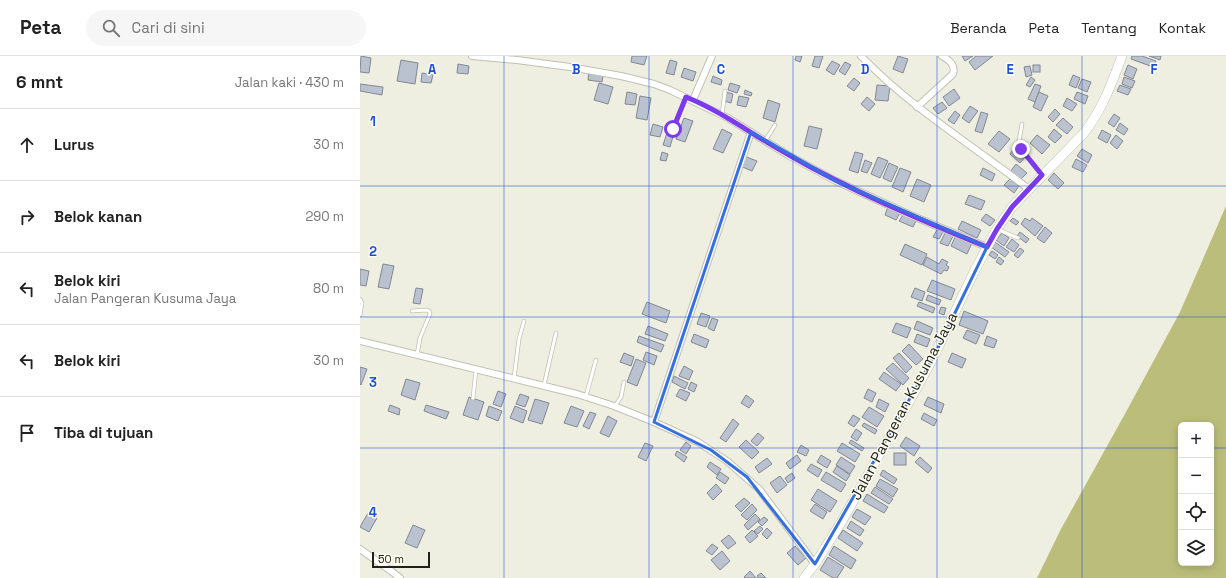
<!DOCTYPE html>
<html lang="id">
<head>
<meta charset="utf-8">
<style>
  body { margin:0; font-family:"Space Grotesk",sans-serif; background:#f6f6f6; color:#222 }
  .controls { position:absolute; right:12px; bottom:12px; display:grid; overflow:hidden; border-radius:6px; box-shadow:0 2px 10px #0003 }
  .controls button { width:36px; height:36px; display:grid; place-items:center; padding:0; border:0; border-bottom:1px solid #e0e0e0; background:#fff; color:#222; font:20px sans-serif }
  .scale { position:absolute; left:12px; bottom:10px; width:58px; box-sizing:border-box; padding-left:4px; border:2px solid #22221d; border-top:0; font-size:11px; line-height:14px; white-space:nowrap; color:#22221d; -webkit-text-stroke:3px #fbfced; paint-order:stroke }
  .stop { position:absolute; width:12px; height:12px; margin:-9px; border:3px solid #7c3aed; border-radius:50%; background:#fff }
  .stop.end { background:#7c3aed; border-color:#fff; box-shadow:0 1px 4px #0008 }
  .list { margin:0; padding:0; list-style:none }
  h2 { display:flex; justify-content:space-between; align-items:center; height:52px; margin:0; padding:0 16px; font-size:17px }
  h2 small { font-size:13px; font-weight:400; color:#767676 }
  .list li { display:grid; grid-template-columns:26px 1fr auto; gap:12px; align-items:center; box-sizing:border-box; height:72px; padding:0 16px; border-top:1px solid #e0e0e0 }
  .list b { display:block; font-size:15px; white-space:nowrap }
  .list p { margin:0; font-size:13px; white-space:nowrap; color:#767676 }
  .list em { font-size:13px; font-style:normal; color:#767676 }
  .icon { flex:none; width:22px; height:22px; fill:none; stroke:currentColor; stroke-width:2; stroke-linecap:round; stroke-linejoin:round }
  .map { position:relative; flex:none; width:866px; height:522px; overflow:hidden }
  header { display:flex; align-items:center; gap:24px; box-sizing:border-box; height:56px; padding:0 20px; background:#fff; border-bottom:1px solid #e0e0e0 }
  header strong { font-size:19px }
  nav { display:flex; gap:22px; margin-inline-start:auto; font-size:14px }
  .search { width:280px; height:36px; background:#f6f6f6; display:flex; align-items:center; gap:10px; box-sizing:border-box; padding:0 14px; border-radius:22px; color:#767676; font-size:15px }
  main { display:flex }
  aside { flex:1; background:#fff }
  .map>svg:first-child { display:block }
  .water { fill:#bbbe7a; fill-rule:evenodd }
  .building { fill:#bbc2cf; stroke:#828894 }
  .lines { fill:none; stroke-linecap:round; stroke-linejoin:round }
  .lane-casing { stroke:#c0c1b3; stroke-width:4.5 }
  .street-casing { stroke:#c0c1b3; stroke-width:8 }
  .secondary-casing { stroke:#c0c1b3; stroke-width:10 }
  .lane { stroke:#fff; stroke-width:3 }
  .street { stroke:#fff; stroke-width:6 }
  .secondary { stroke:#fff; stroke-width:9 }
  .route { stroke:#7c3aed; stroke-width:5 }
  .marked { fill:none; stroke:#3670df; stroke-width:3; stroke-linejoin:round }
  .grid { fill:none; stroke:#1d4ed8; stroke-width:1; stroke-opacity:0.55 }
  .labels { text-anchor:middle; stroke-width:3; stroke-linejoin:round; paint-order:stroke }
  .street-label { font-size:15px; fill:#22221d; stroke:#fbfced }
  .grid-label { font-size:13px; text-anchor:middle; font-weight:bold; fill:#1d4ed8; stroke:#fbfced; stroke-width:3; stroke-linejoin:round; paint-order:stroke }
</style>
</head>
<body>
<header>
<strong>Peta</strong>
<div class="search"><svg class="icon" aria-label="search" viewBox="0 0 24 24"><circle cx="10" cy="10" r="6"/><path d="M15 15l6 6"/></svg>Cari di sini</div>
<nav><a>Beranda</a><a>Peta</a><a>Tentang</a><a>Kontak</a></nav>
</header>
<main>
<aside>
<h2>6 mnt<small>Jalan kaki · 430 m</small></h2>
<ul class="list">
<li><svg class="icon" aria-label="ahead" viewBox="0 0 24 24"><path d="M12 20V5M6 11l6-6 6 6"/></svg><div><b>Lurus</b></div><em>30 m</em></li>
<li><svg class="icon" aria-label="right" viewBox="0 0 24 24"><path d="M7 20v-9h11M14 6l5 5-5 5"/></svg><div><b>Belok kanan</b></div><em>290 m</em></li>
<li><svg class="icon" aria-label="left" viewBox="0 0 24 24"><path d="M17 20v-9H6M10 6l-5 5 5 5"/></svg><div><b>Belok kiri</b><p>Jalan Pangeran Kusuma Jaya</p></div><em>80 m</em></li>
<li><svg class="icon" aria-label="left" viewBox="0 0 24 24"><path d="M17 20v-9H6M10 6l-5 5 5 5"/></svg><div><b>Belok kiri</b></div><em>30 m</em></li>
<li><svg class="icon" aria-label="arrive" viewBox="0 0 24 24"><path d="M6 21V4h12l-3 4 3 4H6"/></svg><div><b>Tiba di tujuan</b></div></li>
</ul>
</aside>
<div class="map">
<svg width="866" height="522" viewBox="0 0 866 522">
  <rect width="100%" height="100%" fill="#eeefe0"/>
  <path class="water" d="M866,150V522H677L701,473L766,356L820,256ZM821,369H851V507H821Z"/>
  <g class="building">
    <path d="M1,0L11,2L9,17L0,16Z"/>
    <path d="M272,0H287L284,9L271,6Z"/>
    <path d="M436,0H442L440,6L435,4Z"/>
    <path d="M455,0H463L459,12L452,10Z"/>
    <path d="M538,0L548,3L543,17L533,13Z"/>
    <path d="M602,0H613L605,5Z"/>
    <path d="M616,0H633L615,14L609,6Z"/>
    <path d="M772,0H782L796,5L793,11L771,3Z"/>
    <path d="M789,0H801L800,4Z"/>
    <path d="M41,4L58,7L55,28L37,25Z"/>
    <path d="M310,4L317,6L314,19L306,17Z"/>
    <path d="M472,5L480,9L474,19L466,14Z"/>
    <path d="M485,6L491,9L485,19L479,15Z"/>
    <path d="M98,8L109,10L108,18L97,17Z"/>
    <rect x="673" y="9" width="7" height="7"/>
    <path d="M768,9L777,13L773,23L764,19Z"/>
    <path d="M670,10L672,19L666,21L664,11Z"/>
    <path d="M324,12L336,16L333,25L321,21Z"/>
    <path d="M229,16L243,19L242,26L228,24Z"/>
    <path d="M62,17L73,19L71,27L61,26Z"/>
    <path d="M713,19L720,22L716,32L709,29Z"/>
    <path d="M353,20L362,24L361,29L351,26Z"/>
    <path d="M671,21L675,24L670,31L666,29Z"/>
    <path d="M764,21L775,25L772,32L762,28Z"/>
    <path d="M494,22L500,27L494,35L487,30Z"/>
    <path d="M722,23L731,26L727,36L718,32Z"/>
    <path d="M239,27L253,31L248,48L234,44Z"/>
    <path d="M370,27L380,30L377,37L368,34Z"/>
    <path d="M0,28L23,31L22,39L0,35Z"/>
    <path d="M675,28L681,30L675,46L668,43Z"/>
    <path d="M517,29L530,30L528,45L515,44Z"/>
    <path d="M760,29L771,33L768,39L757,35Z"/>
    <path d="M594,33L600,42L589,50L583,41Z"/>
    <path d="M385,34L392,37L391,40L384,38Z"/>
    <path d="M267,36L277,38L275,49L265,48Z"/>
    <path d="M366,36L373,38L371,47L364,45Z"/>
    <path d="M679,36L688,40L681,55L673,51Z"/>
    <path d="M717,36L728,40L725,48L714,43Z"/>
    <path d="M280,40L291,42L287,64L276,62Z"/>
    <path d="M379,40L389,42L386,51L377,49Z"/>
    <path d="M507,41L515,48L509,55L501,48Z"/>
    <path d="M707,42L717,48L712,55L703,50Z"/>
    <path d="M408,44L420,48L415,66L403,62Z"/>
    <path d="M582,46L587,52L578,58L573,52Z"/>
    <path d="M610,50L618,55L609,67L602,62Z"/>
    <path d="M695,53L700,58L693,66L688,61Z"/>
    <path d="M595,55L600,59L594,68L588,64Z"/>
    <path d="M621,56L628,58L622,77L615,75Z"/>
    <path d="M754,58L760,62L754,71L748,67Z"/>
    <path d="M324,62L333,65L325,86L316,83Z"/>
    <path d="M703,62L713,71L707,78L696,69Z"/>
    <path d="M760,67L768,73L764,79L756,74Z"/>
    <path d="M293,68L303,71L300,81L290,79Z"/>
    <path d="M449,70L462,73L457,93L444,90Z"/>
    <path d="M362,73L372,78L363,97L353,93Z"/>
    <path d="M694,73L702,80L695,87L688,81Z"/>
    <path d="M308,74L314,77L310,91L303,89Z"/>
    <path d="M742,74L751,79L747,87L738,82Z"/>
    <path d="M639,75L650,83L639,96L628,88Z"/>
    <path d="M677,79L690,89L682,98L670,87Z"/>
    <path d="M756,79L763,85L757,93L750,87Z"/>
    <path d="M655,91L666,100L660,107L650,98Z"/>
    <path d="M722,93L732,99L728,107L717,100Z"/>
    <path d="M302,96L308,98L306,105L300,104Z"/>
    <path d="M495,96L503,98L498,117L489,114Z"/>
    <path d="M384,100L397,105L392,115L380,110Z"/>
    <path d="M518,101L528,105L520,122L511,118Z"/>
    <path d="M716,103L727,109L723,116L712,111Z"/>
    <path d="M505,104L512,107L507,117L501,115Z"/>
    <path d="M529,107L538,111L531,126L523,122Z"/>
    <path d="M656,108L667,117L660,124L650,116Z"/>
    <path d="M540,112L551,116L543,136L532,131Z"/>
    <path d="M623,112L635,118L632,125L620,119Z"/>
    <path d="M694,117L704,127L698,133L688,124Z"/>
    <path d="M557,123L571,129L564,146L550,140Z"/>
    <path d="M650,123L659,130L654,137L644,129Z"/>
    <path d="M609,139L625,145L621,154L605,148Z"/>
    <path d="M528,151L540,157L536,164L525,159Z"/>
    <path d="M626,158L635,164L630,170L621,164Z"/>
    <path d="M543,159L556,165L553,171L539,165Z"/>
    <path d="M653,162L659,166L656,169L650,165Z"/>
    <path d="M665,162L670,165L672,162L683,170L675,180L661,168Z"/>
    <path d="M602,165L621,174L617,182L598,173Z"/>
    <path d="M685,171L692,177L684,187L677,182Z"/>
    <path d="M578,172L584,174L579,183L573,181Z"/>
    <path d="M586,175L594,178L588,190L580,187Z"/>
    <path d="M660,176L669,183L666,187L657,180Z"/>
    <path d="M642,177L649,182L644,190L636,184Z"/>
    <path d="M596,179L612,187L607,198L591,190Z"/>
    <path d="M652,183L659,189L654,196L646,191Z"/>
    <path d="M635,186L649,196L645,201L631,191Z"/>
    <path d="M545,188L567,198L562,209L540,199Z"/>
    <path d="M660,192L664,195L658,202L654,199Z"/>
    <path d="M632,195L638,199L635,203L629,199Z"/>
    <path d="M567,201L579,208L582,203L588,206L586,209L589,211L587,215L584,214L581,218L563,209Z"/>
    <path d="M639,201L644,205L641,209L636,206Z"/>
    <path d="M23,208L34,210L29,233L18,231Z"/>
    <path d="M0,213L9,215L6,230L0,229Z"/>
    <path d="M572,224L595,233L591,244L567,235Z"/>
    <path d="M56,232L63,233L60,248L53,247Z"/>
    <path d="M555,232L565,236L562,245L551,241Z"/>
    <path d="M568,239L581,244L579,249L566,244Z"/>
    <path d="M287,246L310,255L306,267L282,258Z"/>
    <path d="M559,246L575,252L573,257L557,250Z"/>
    <path d="M581,251L586,252L584,259L579,257Z"/>
    <path d="M604,255L628,265L623,278L599,269Z"/>
    <path d="M341,257L350,260L346,271L337,268Z"/>
    <path d="M352,262L358,264L354,275L348,272Z"/>
    <path d="M557,265L573,272L570,279L554,273Z"/>
    <path d="M536,267L551,272L547,282L532,276Z"/>
    <path d="M288,270L308,278L305,285L285,278Z"/>
    <path d="M607,274L620,279L616,288L603,282Z"/>
    <path d="M334,278L349,284L346,292L331,286Z"/>
    <path d="M557,278L570,283L567,291L554,286Z"/>
    <path d="M279,280L304,289L301,296L277,286Z"/>
    <path d="M627,280L637,284L634,292L624,289Z"/>
    <path d="M549,288L563,303L556,309L542,295Z"/>
    <path d="M286,296L297,300L294,309L283,304Z"/>
    <path d="M264,297L274,301L271,310L260,306Z"/>
    <path d="M539,297L552,311L546,317L533,302Z"/>
    <path d="M592,297L606,303L602,312L588,306Z"/>
    <path d="M276,303L286,307L277,330L267,326Z"/>
    <path d="M533,307L549,322L543,329L526,313Z"/>
    <path d="M324,310L333,315L329,324L319,320Z"/>
    <path d="M0,311L7,313L1,329L0,328Z"/>
    <path d="M524,316L541,328L536,335L519,323Z"/>
    <path d="M314,320L328,327L325,333L312,326Z"/>
    <path d="M46,323L60,327L55,344L41,339Z"/>
    <path d="M331,326L337,329L334,336L328,333Z"/>
    <path d="M320,333L330,337L326,345L316,340Z"/>
    <path d="M508,333L516,337L512,346L504,342Z"/>
    <path d="M138,335L146,338L141,351L133,348Z"/>
    <path d="M160,338L169,341L165,351L156,348Z"/>
    <path d="M386,339L394,345L389,352L381,347Z"/>
    <path d="M109,341L124,346L118,364L103,359Z"/>
    <path d="M568,341L584,348L581,357L564,349Z"/>
    <path d="M175,343L189,347L182,368L168,364Z"/>
    <path d="M519,343L529,348L525,356L516,351Z"/>
    <path d="M30,349L40,353L39,359L28,355Z"/>
    <path d="M66,349L89,356L86,363L64,355Z"/>
    <path d="M129,350L142,355L138,365L126,360Z"/>
    <path d="M155,350L167,355L163,367L150,362Z"/>
    <path d="M211,350L224,355L217,371L204,367Z"/>
    <path d="M509,351L524,360L517,371L502,361Z"/>
    <path d="M230,356L236,358L229,373L223,370Z"/>
    <path d="M564,357L577,364L574,370L561,363Z"/>
    <path d="M493,359L500,363L494,371L488,367Z"/>
    <path d="M248,360L257,365L249,381L240,377Z"/>
    <path d="M373,363L379,368L366,386L360,382Z"/>
    <path d="M504,367L517,374L515,378L502,370Z"/>
    <path d="M496,373L502,377L497,385L491,381Z"/>
    <path d="M398,377L404,382L397,390L391,385Z"/>
    <path d="M546,381L560,390L554,400L540,390Z"/>
    <path d="M386,384L399,396L392,403L379,391Z"/>
    <path d="M491,384L504,392L502,395L489,387Z"/>
    <path d="M326,386L331,390L326,398L320,394Z"/>
    <path d="M285,387L293,390L286,405L278,401Z"/>
    <path d="M482,387L500,398L495,406L477,395Z"/>
    <path d="M441,389L449,394L446,400L437,396Z"/>
    <path d="M317,395L327,401L324,406L315,399Z"/>
    <rect x="534" y="397" width="12" height="12"/>
    <path d="M437,399L441,405L430,413L426,407Z"/>
    <path d="M461,399L471,405L467,412L457,406Z"/>
    <path d="M481,401L495,410L490,418L476,409Z"/>
    <path d="M560,401L572,412L568,417L555,406Z"/>
    <path d="M407,402L412,408L399,417L395,411Z"/>
    <path d="M350,406L361,413L357,419L347,411Z"/>
    <path d="M451,408L462,414L458,421L447,414Z"/>
    <path d="M477,410L490,419L486,425L473,416Z"/>
    <path d="M523,414L537,423L534,428L520,419Z"/>
    <path d="M360,416L369,422L365,428L356,422Z"/>
    <path d="M466,416L486,428L481,436L461,424Z"/>
    <path d="M432,417L435,422L428,427L425,422Z"/>
    <path d="M420,420L427,429L417,437L410,427Z"/>
    <path d="M520,423L538,433L533,441L516,430Z"/>
    <path d="M356,428L362,435L353,444L347,437Z"/>
    <path d="M515,431L533,443L529,448L511,437Z"/>
    <path d="M458,433L477,445L470,456L451,444Z"/>
    <path d="M507,438L528,451L524,457L503,445Z"/>
    <path d="M384,442L390,447L381,456L375,450Z"/>
    <path d="M392,448L397,454L387,464L381,459Z"/>
    <path d="M455,448L467,456L463,463L450,455Z"/>
    <path d="M497,453L511,461L505,469L492,461Z"/>
    <path d="M8,457L17,462L9,476L0,471Z"/>
    <path d="M395,458L400,463L388,474L384,469Z"/>
    <path d="M404,461L408,464L402,470L398,466Z"/>
    <path d="M491,465L504,474L500,480L487,472Z"/>
    <path d="M53,469L65,474L57,492L45,487Z"/>
    <path d="M400,470L403,473L398,478L394,475Z"/>
    <path d="M407,472L412,477L407,483L402,478Z"/>
    <path d="M392,474L398,480L390,487L385,481Z"/>
    <path d="M483,474L503,487L497,495L478,482Z"/>
    <path d="M369,479L376,487L368,493L361,485Z"/>
    <path d="M352,488L358,492L352,499L346,495Z"/>
    <path d="M435,490L446,502L438,509L427,497Z"/>
    <path d="M474,490L496,504L491,513L469,499Z"/>
    <path d="M362,495L370,505L360,514L351,504Z"/>
    <path d="M468,501L484,511L477,522H473L460,514Z"/>
    <path d="M390,515L396,522H385L384,521Z"/>
    <path d="M401,517L406,522H398L397,520Z"/>
  </g>
  <g class="lines">
    <g class="lane-casing">
      <g id="lane">
        <path d="M362,59L365,35"/>
        <path d="M662,68L659,85V89L661,93L681,118"/>
        <path d="M313,73L326,41"/>
        <path d="M405,85L415,69"/>
        <path d="M637,173L658,182"/>
        <path d="M0,243L2,247L0,259"/>
        <path d="M52,255L66,254L69,255L70,258L60,282L57,299"/>
        <path d="M154,322L159,283L164,265"/>
        <path d="M184,329L196,277"/>
        <path d="M226,340L236,304"/>
        <path d="M113,342L116,314"/>
        <path d="M255,350L261,341L264,326"/>
      </g>
    </g>
    <g class="street-casing">
      <g id="street">
        <path d="M112,0L157,4L210,11L261,20L294,28L310,34L368,62L428,99L476,125L548,158L627,191"/>
        <path d="M501,0C551,52 612,89 669,133"/>
        <path d="M333,44L352,0"/>
        <path d="M557,51L593,18C596,9 589,4 582,0"/>
        <path d="M0,285L217,338L254,350L294,366L338,386L367,405L399,433L455,508"/>
        <path d="M294,366L391,76"/>
        <path d="M0,493L31,515L40,522"/>
      </g>
    </g>
    <g class="secondary-casing">
      <path id="secondary" d="M444,522L455,508L482,465L555,335L573,302L615,214L637,173L652,151L724,77C742,54 752,27 762,0"/>
    </g>
    <use href="#lane" class="lane"/>
    <use href="#street" class="street"/>
    <use href="#secondary" class="secondary"/>
  </g>
  <g class="lines">
    <path class="route" d="M313,73L326,41C363,56 394,80 429,99C491,135 561,164 627,191L637,173L652,151L682,119L661,93"/>
  </g>
  <path class="marked" d="M391,76L476,125L627,191L573,302L455,508L387,421L351,394L294,366Z"/>
  <path class="grid" d="M144,0V522M289,0V522M433,0V522M577,0V522M722,0V522M0,130H866M0,261H866M0,392H821M851,392H866"/>
  <g class="labels">
    <g class="street-label">
      <text transform="translate(544 350) rotate(-62)" y="5">Jalan Pangeran Kusuma Jaya</text>
    </g>
  </g>
  <g class="grid-label">
    <text x="72" y="18">A</text>
    <text x="216" y="18">B</text>
    <text x="361" y="18">C</text>
    <text x="505" y="18">D</text>
    <text x="650" y="18">E</text>
    <text x="794" y="18">F</text>
    <text x="13" y="70">1</text>
    <text x="13" y="200">2</text>
    <text x="13" y="331">3</text>
    <text x="13" y="461">4</text>
  </g>
</svg>
<div class="controls">
<button>+</button>
<button>−</button>
<button><svg class="icon" aria-label="locate" viewBox="0 0 24 24"><circle cx="12" cy="12" r="6"/><path d="M12 2v4M12 18v4M2 12h4M18 12h4"/></svg></button>
<button><svg class="icon" aria-label="layers" viewBox="0 0 24 24"><path d="M12 4l9 5-9 5-9-5zM3 14l9 5 9-5"/></svg></button>
</div>
<div class="scale">50 m</div>
<div class="stop" style="left:313px;top:73px"></div>
<div class="stop end" style="left:661px;top:93px"></div>
</div>
</main>
</body>
</html>
